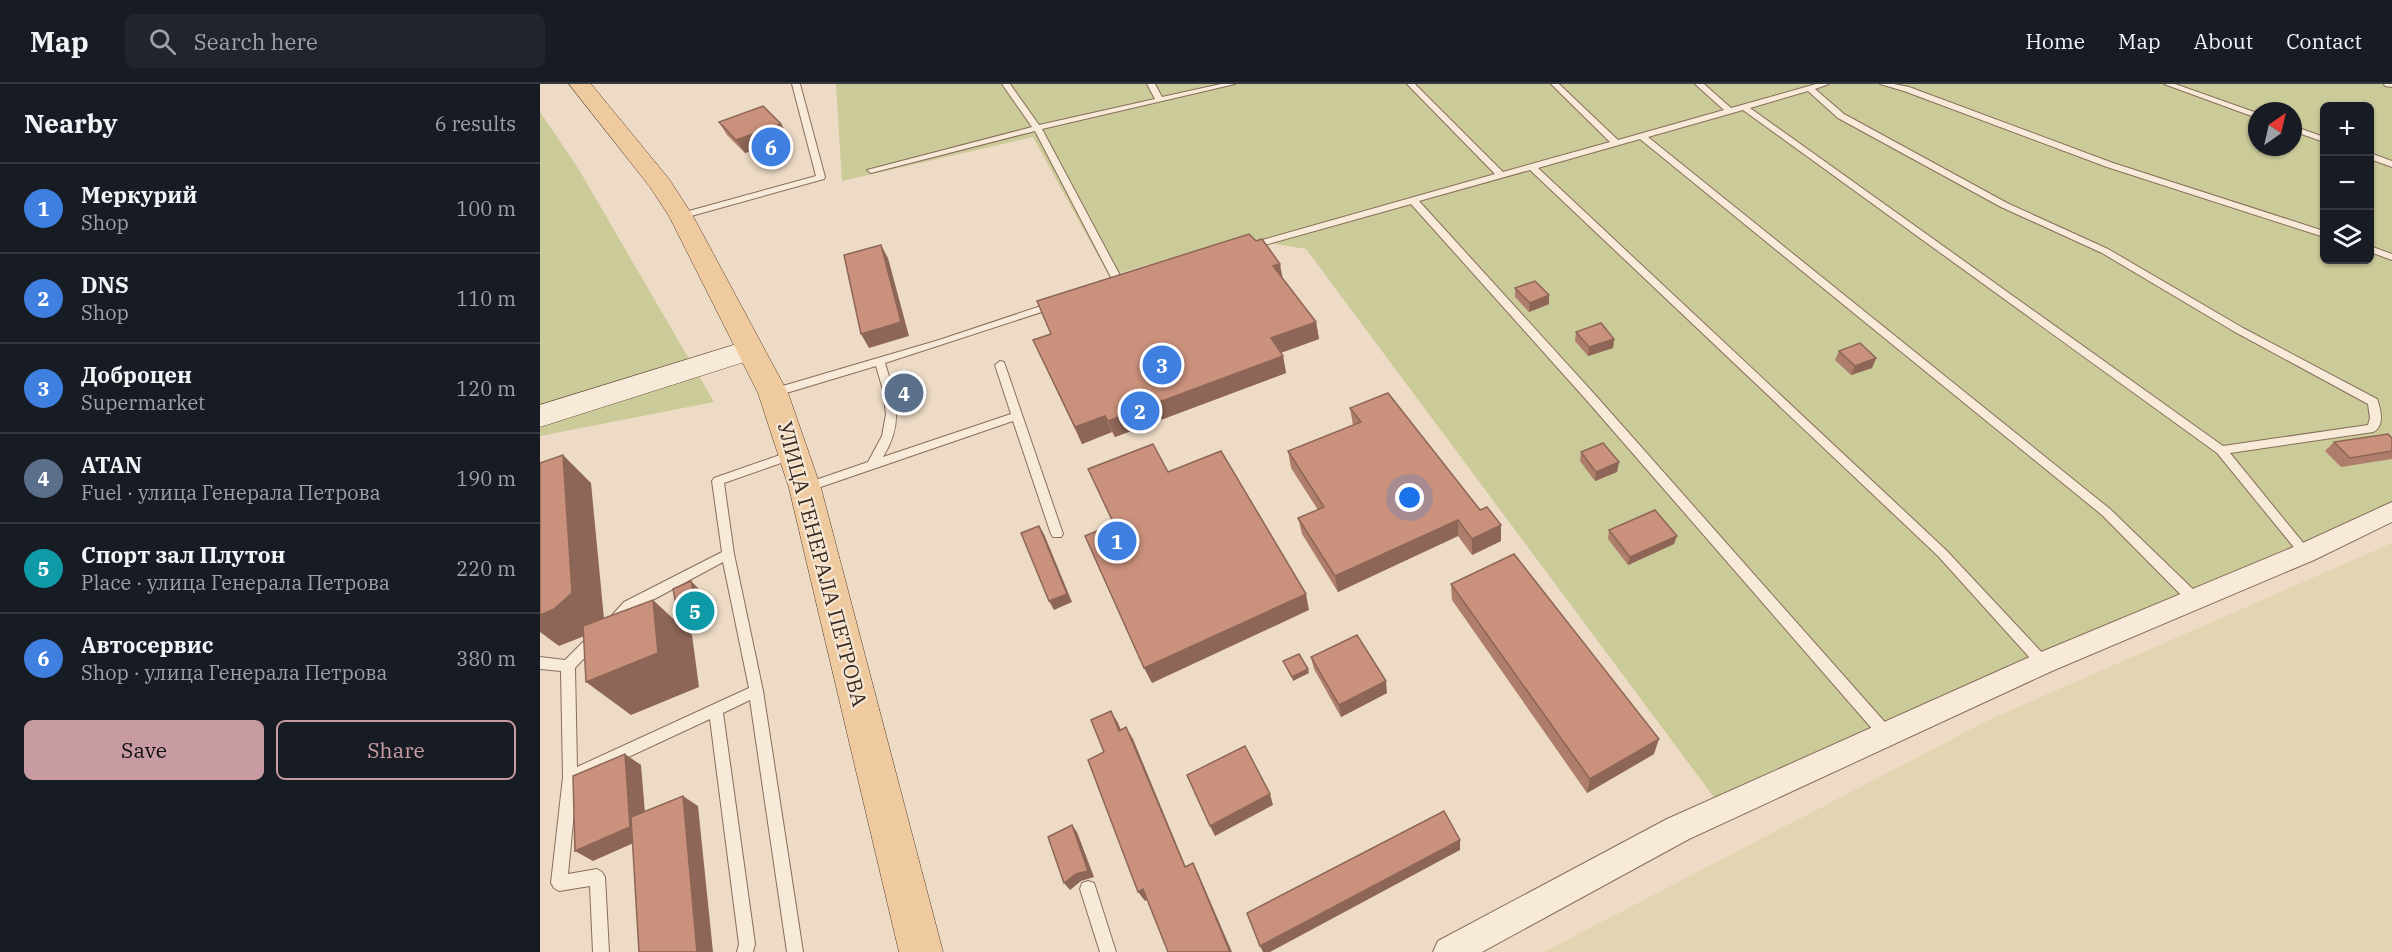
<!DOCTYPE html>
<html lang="en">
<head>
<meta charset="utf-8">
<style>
  body { margin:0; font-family:"IBM Plex Serif",serif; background:#20242c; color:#f1f3f6 }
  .controls { position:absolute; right:18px; top:18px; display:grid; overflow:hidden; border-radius:9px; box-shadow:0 2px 4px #0004 }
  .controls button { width:54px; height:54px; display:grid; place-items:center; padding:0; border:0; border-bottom:2px solid #363941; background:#171b24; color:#f1f3f6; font:30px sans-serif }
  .compass { position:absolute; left:1708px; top:18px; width:54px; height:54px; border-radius:50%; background:#171b24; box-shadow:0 2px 4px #0004; rotate:34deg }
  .you { position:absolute; left:870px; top:414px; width:21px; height:21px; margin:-15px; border:4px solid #fff; border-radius:50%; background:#1a73e8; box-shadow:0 0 0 9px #1a73e833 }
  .badge { display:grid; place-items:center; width:39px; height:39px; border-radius:50%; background:#c89aa2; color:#fff; font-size:20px; font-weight:700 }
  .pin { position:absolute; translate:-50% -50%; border:3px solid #fff; box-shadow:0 2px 6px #0006 }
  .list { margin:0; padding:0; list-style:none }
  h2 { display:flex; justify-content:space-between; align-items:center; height:78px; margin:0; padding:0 24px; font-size:26px }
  h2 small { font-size:20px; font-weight:400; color:#9ea1a6 }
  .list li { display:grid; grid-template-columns:39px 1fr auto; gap:18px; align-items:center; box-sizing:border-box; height:90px; padding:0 24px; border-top:2px solid #363941 }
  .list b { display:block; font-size:22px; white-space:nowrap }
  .list p { margin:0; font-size:20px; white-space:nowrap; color:#9ea1a6 }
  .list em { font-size:20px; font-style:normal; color:#9ea1a6 }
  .actions { display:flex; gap:12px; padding:18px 24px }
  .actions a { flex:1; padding:14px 0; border:2px solid #c89aa2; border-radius:9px; text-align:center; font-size:21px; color:#c89aa2 }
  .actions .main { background:#c89aa2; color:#111 }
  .icon { flex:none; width:33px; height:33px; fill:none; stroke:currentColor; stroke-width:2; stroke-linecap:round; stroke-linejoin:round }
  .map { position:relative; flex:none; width:1852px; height:868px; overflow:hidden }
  header { display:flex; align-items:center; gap:36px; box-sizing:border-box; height:84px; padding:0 30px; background:#171b24; border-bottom:2px solid #363941 }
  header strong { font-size:28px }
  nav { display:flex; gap:33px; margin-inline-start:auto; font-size:21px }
  .search { width:420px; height:54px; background:#20242c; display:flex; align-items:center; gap:15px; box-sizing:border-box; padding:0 21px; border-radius:9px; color:#9ea1a6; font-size:22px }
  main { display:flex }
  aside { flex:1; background:#171b24 }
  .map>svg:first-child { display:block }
  .farmland { fill:#e3d4b2 }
  .green { fill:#cbca99; fill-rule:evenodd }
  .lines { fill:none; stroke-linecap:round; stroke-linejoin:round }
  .lane-casing { stroke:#886d5b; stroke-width:2 }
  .street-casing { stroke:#886d5b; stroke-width:2 }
  .secondary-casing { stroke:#694e3f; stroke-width:1 }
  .primary-casing { stroke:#553c2f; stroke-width:1 }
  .lane { fill:#f8ead8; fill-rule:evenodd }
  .street { fill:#f8ead8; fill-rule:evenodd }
  .secondary { fill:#f8ead8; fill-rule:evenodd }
  .primary { fill:#efca9e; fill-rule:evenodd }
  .wall { fill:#ae7d6b }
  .shaded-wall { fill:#8d6657 }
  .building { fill:#ca917c; stroke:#8d6657; stroke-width:1.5 }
  .labels { text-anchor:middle; stroke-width:4.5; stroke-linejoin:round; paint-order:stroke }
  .street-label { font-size:21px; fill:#38281f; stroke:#f5e7d4 }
</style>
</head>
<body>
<header>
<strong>Map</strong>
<div class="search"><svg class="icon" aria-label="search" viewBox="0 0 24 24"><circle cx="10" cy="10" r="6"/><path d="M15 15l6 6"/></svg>Search here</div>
<nav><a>Home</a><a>Map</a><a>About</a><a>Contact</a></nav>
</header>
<main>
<aside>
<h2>Nearby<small>6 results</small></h2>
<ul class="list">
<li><span class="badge" style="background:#3f7fe0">1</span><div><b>Меркурий</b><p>Shop</p></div><em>100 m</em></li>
<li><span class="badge" style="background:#3f7fe0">2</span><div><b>DNS</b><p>Shop</p></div><em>110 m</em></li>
<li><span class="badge" style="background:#3f7fe0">3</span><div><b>Доброцен</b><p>Supermarket</p></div><em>120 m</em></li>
<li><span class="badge" style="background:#5c6f8a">4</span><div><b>ATAN</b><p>Fuel · улица Генерала Петрова</p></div><em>190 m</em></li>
<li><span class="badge" style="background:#0f9aa8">5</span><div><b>Спорт зал Плутон</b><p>Place · улица Генерала Петрова</p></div><em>220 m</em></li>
<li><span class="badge" style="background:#3f7fe0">6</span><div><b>Автосервис</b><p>Shop · улица Генерала Петрова</p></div><em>380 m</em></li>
</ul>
<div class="actions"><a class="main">Save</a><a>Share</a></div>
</aside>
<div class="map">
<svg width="1852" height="868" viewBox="0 0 1852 868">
  <rect width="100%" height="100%" fill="#eddbc5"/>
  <path class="farmland" d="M1852,459V868H1004L1449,636Z"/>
  <g class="green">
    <path d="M296,0H1852V421L1179,720L766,165L699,154L569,192L493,53L302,97ZM1784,22H1830V176H1784ZM1717,27H1753V63H1717Z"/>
    <path d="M0,28L38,84L174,318L0,352Z"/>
  </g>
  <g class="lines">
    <g class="lane-casing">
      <g id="lane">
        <path d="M252,0H260L285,93L284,95L144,134H138V130L276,92Z"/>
        <path d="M462,0H470L499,41L615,15L607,0H615L622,13L681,0H695L502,45L584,199L582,201L579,202L574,199L495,47L331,89L327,86L492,43Z"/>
        <path d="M867,0H875L963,88L1070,58L1011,0H1019L1078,56L1184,26L1155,0H1164L1191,24L1276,0H1289L1275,5L1304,30L1467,119L1568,165L1703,244L1837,315C1841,326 1845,342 1833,348L1690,369L1769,466L1771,469L1769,472H1761L1677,369L1203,26L1108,53L1570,425L1659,511L1660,515L1659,519L1654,520L1649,519L1562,431L1100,55L998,84L1406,466L1508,575L1510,579L1508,583L1503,585L1498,583L1398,472L990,86L879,117L1057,313L1351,645L1353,650L1351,655L1346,656L1341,655L1049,319L871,120L714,164H708V160L955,90ZM1268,7L1298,34L1461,123L1562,169L1695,248L1828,320L1830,334L1828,341L1683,362L1210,24Z"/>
        <path d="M1340,0H1354L1369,3L1573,79L1784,147V153L1567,83L1364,7Z"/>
        <path d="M1624,0H1635L1717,29V34Z"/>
        <path d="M1844,0H1852V3L1845,2Z"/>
        <path d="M1753,42L1784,53V58L1753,47Z"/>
        <path d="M1830,69L1852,77V83L1830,75Z"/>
        <path d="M1830,162L1852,170V176L1830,168Z"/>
        <path d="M516,217L521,220L520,222L345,279C356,315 364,339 343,373L471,330L455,281L460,277L464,278L523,450L521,453H513L511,450L473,337L269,407H261L259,404L261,401L328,378L342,352L346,330L343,306L336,282L233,313L229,312L228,309L229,306L399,256Z"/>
        <path d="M254,366L258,367L260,370L258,373L184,399L194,470L223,607L263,868H247L210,616L183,629L215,860L213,868H197L199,860L170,635L37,697L28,790L57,785L62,788L65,793L69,868H53L50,802L19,807L14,804L11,799L23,693L21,587L0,585V573L25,576L49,552L54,550L59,552L61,556L35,584L37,683L209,604L183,478L94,526L78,542L73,543L68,542L66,538L84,518L182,468L172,397L174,394Z"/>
        <path d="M548,797L554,799L556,805L576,868H560L540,805L542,799Z"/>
      </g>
    </g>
    <g class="street-casing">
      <path id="street" d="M1852,418V438L1774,476L1512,587L1149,755L942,868H893L898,857L1127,735L1494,571L1756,462Z"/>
    </g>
    <g class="secondary-casing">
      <path id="secondary" d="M210,256L220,259L224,266L220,273L0,343V321Z"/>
    </g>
    <g class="primary-casing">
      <path id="primary" d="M29,0H51L129,95L153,132L248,309L281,404L403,868H359L249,404L218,309L129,132L110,103Z"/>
    </g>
    <use href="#lane" class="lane"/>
    <use href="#street" class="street"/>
    <use href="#secondary" class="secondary"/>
    <use href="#primary" class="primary"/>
  </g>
  <g class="wall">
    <path d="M179,38L241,40L249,53L205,69L187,51Z"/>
    <path d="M742,193L776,238L779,255L741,269L743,272L746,289L575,353L572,348L542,360L493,256Z"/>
    <path d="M975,204L1009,220L989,228L975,213Z"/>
    <path d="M1036,248L1074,255L1073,264L1048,272L1035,257Z"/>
    <path d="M1299,267L1336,274L1332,284L1311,291L1295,276Z"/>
    <path d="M810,324L940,426L961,441V457L932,471L918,452L798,508L762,450L758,434L778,426L751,384L748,367L813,341Z"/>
    <path d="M1852,354V375L1801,383L1785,367L1794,358Z"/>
    <path d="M1041,368L1079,378L1077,388L1055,397L1040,377Z"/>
    <path d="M1069,446L1134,460L1088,481L1068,455Z"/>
    <path d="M911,500L1114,670L1047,709L912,516Z"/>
    <path d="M771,573L847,609L801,633L774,585Z"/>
  </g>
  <g class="shaded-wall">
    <path d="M241,40L249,53L205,69L196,56Z"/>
    <path d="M341,161L348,174L369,252L329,264L321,250Z"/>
    <path d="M740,180L743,196L733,182Z"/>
    <path d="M1009,211V220L989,228L990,219Z"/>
    <path d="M776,238L779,255L734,271L731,254Z"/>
    <path d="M1074,255L1073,264L1048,272L1049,263Z"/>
    <path d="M743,272L746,289L575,353L568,337Z"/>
    <path d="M1336,274L1332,284L1311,291L1315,282Z"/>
    <path d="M365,288L370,297L377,317L358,324L352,315Z"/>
    <path d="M565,332L572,348L542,360L535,343Z"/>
    <path d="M23,371L51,399L64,535L47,551L19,562L0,548V531Z"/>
    <path d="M1079,378L1077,388L1055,397L1056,388Z"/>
    <path d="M918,436V452L798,508L795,492Z"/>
    <path d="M961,441V457L932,471V455Z"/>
    <path d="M499,442L504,450L532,518L514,526L509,517Z"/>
    <path d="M1137,452L1134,460L1088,481L1090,473Z"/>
    <path d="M151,497L160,506L168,541L150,549L152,551L159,603L91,631L46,598L113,516L140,541Z"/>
    <path d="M766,510L769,526L612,599L604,584Z"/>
    <path d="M768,585L769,589L753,597L752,593Z"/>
    <path d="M846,597L847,609L801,633L799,621Z"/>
    <path d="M571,627L578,639L586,658L579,647Z"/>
    <path d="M586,643L593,655L650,793L645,783Z"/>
    <path d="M1119,655L1114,670L1047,709L1050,695Z"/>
    <path d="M85,670L101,681L107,753L53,777L35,767Z"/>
    <path d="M730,710L733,721L675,752L670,742Z"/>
    <path d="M143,712L158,722L173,868H157Z"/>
    <path d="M532,741L537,748L554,793L541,797L530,806L524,799Z"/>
    <path d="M920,756V766L730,868H723L720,862Z"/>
    <path d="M653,779L658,789L692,868H690Z"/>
    <path d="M603,805L610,814L605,817L598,808Z"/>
  </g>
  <g class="building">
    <path d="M223,22L241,40L196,56L179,38Z"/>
    <path d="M709,150L716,157L722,155L740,180L733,182L776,238L731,254L743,272L568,337L565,332L535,343L493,256L511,250L497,217Z"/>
    <path d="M341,161L361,238L321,250L304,171Z"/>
    <path d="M995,197L1009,211L990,219L975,204Z"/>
    <path d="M1061,239L1074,255L1049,263L1036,248Z"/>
    <path d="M1320,259L1336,274L1315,282L1299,267Z"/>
    <path d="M365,288L372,308L352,315L349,293Z"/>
    <path d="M848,309L940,426L947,423L961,441L932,455L918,436L795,492L758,434L784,423L748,367L821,338L810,324Z"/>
    <path d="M1848,350L1852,354V367L1810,374L1794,358Z"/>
    <path d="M1063,359L1079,378L1056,388L1041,368Z"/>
    <path d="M613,360L628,388L681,367L766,510L604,584L545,452L574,440L548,385Z"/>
    <path d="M23,371L32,509L14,525L0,531V379Z"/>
    <path d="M1115,426L1137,452L1090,473L1069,446Z"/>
    <path d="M499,442L527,510L509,517L481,449Z"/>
    <path d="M974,470L1119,655L1050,695L911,500Z"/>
    <path d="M151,497L159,533L140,541L133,505Z"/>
    <path d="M113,516L118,569L46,598L43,542Z"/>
    <path d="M817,551L846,597L799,621L771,573Z"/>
    <path d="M759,570L768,585L752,593L743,577Z"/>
    <path d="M571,627L579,647L586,643L645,783L653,779L690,868H628L603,805L598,808L548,676L564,668L551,636Z"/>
    <path d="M705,662L730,710L670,742L647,691Z"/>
    <path d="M85,670L90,743L35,767L33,692Z"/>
    <path d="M143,712L157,868H99L91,733Z"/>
    <path d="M904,727L920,756L720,862L707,829Z"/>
    <path d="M532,741L548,787L536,790L524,799L508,753Z"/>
  </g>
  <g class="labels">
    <g class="street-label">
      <text transform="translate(282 480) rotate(75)" y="7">УЛИЦА ГЕНЕРАЛА ПЕТРОВА</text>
    </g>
  </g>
</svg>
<div class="controls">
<button>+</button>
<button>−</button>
<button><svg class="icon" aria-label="layers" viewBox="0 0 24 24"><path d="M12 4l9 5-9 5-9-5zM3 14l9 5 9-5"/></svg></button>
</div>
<svg class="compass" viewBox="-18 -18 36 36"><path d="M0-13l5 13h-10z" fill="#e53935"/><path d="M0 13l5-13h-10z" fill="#9ea1a6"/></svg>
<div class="you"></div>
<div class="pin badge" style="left:577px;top:457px;background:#3f7fe0">1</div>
<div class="pin badge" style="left:600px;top:327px;background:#3f7fe0">2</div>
<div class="pin badge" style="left:622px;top:281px;background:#3f7fe0">3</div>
<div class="pin badge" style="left:364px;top:309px;background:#5c6f8a">4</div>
<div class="pin badge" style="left:155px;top:527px;background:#0f9aa8">5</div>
<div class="pin badge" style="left:231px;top:63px;background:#3f7fe0">6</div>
</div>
</main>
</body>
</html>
